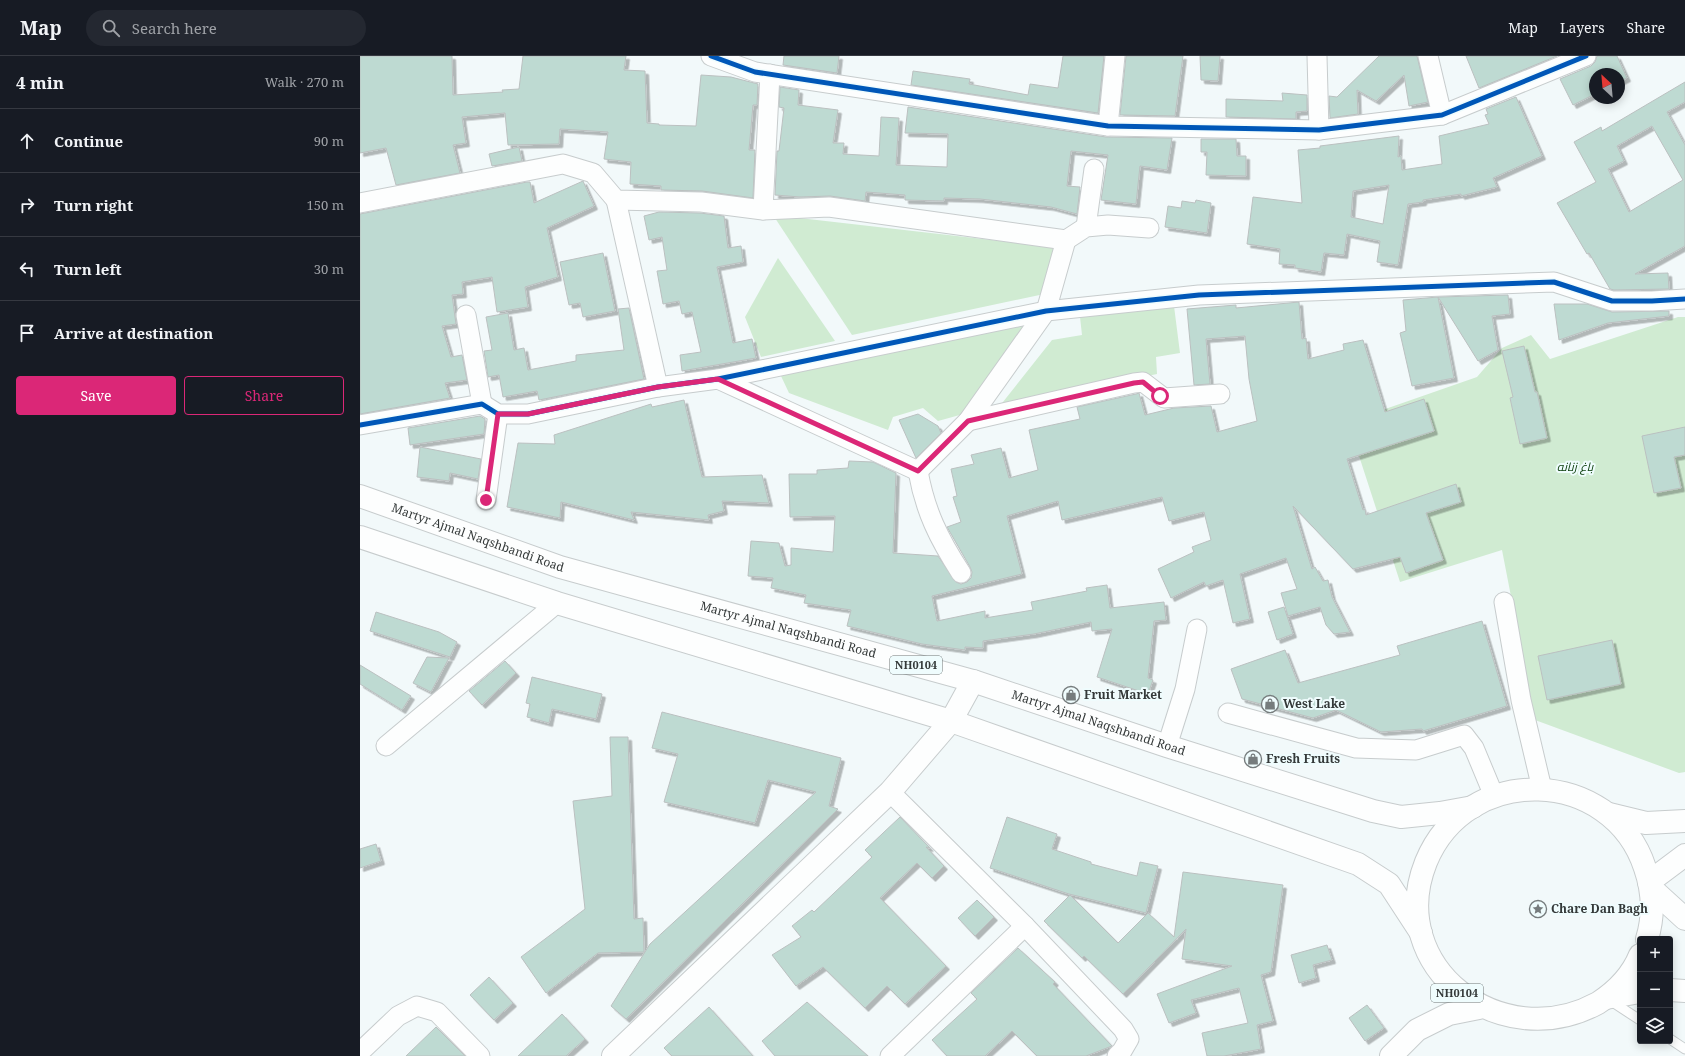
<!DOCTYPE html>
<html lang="en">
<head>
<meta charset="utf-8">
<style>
  body { margin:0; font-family:"Noto Serif",Cairo,serif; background:#242831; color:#f1f3f6 }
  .controls { position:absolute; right:12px; bottom:12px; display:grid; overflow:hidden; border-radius:4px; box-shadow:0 2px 10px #0003 }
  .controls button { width:36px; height:36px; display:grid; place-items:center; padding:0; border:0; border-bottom:1px solid #363941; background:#171b24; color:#f1f3f6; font:20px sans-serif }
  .compass { position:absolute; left:1229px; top:12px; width:36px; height:36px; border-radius:50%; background:#171b24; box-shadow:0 2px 10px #0003; rotate:334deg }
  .stop { position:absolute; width:12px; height:12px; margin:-9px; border:3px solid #db2777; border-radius:50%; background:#fff }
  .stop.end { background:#db2777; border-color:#fff; box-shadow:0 1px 4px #0008 }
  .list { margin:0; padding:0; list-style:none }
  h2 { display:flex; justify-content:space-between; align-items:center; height:52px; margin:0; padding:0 16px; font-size:17px }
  h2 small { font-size:13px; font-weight:400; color:#9ea1a6 }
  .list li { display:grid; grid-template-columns:26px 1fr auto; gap:12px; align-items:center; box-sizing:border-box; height:64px; padding:0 16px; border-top:1px solid #363941 }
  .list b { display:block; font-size:15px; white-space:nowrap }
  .list em { font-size:13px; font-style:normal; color:#9ea1a6 }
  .actions { display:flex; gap:8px; padding:12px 16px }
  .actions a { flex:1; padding:9px 0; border:1px solid #db2777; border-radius:4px; text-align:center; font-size:14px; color:#db2777 }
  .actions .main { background:#db2777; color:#fff }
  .icon { flex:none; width:22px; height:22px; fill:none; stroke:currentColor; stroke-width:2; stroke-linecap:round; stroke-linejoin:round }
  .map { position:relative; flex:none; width:1325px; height:1000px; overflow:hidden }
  header { display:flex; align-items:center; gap:24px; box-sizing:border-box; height:56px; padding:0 20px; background:#171b24; border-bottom:1px solid #363941 }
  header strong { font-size:19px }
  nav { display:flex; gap:22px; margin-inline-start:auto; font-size:14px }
  .search { width:280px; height:36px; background:#242831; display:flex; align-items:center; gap:10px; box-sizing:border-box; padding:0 14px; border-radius:22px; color:#9ea1a6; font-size:15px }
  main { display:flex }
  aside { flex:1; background:#171b24 }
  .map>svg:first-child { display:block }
  .green { fill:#d0ebd2 }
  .building { fill:#bedad2; stroke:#bbc0c0; fill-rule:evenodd; filter:url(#shadow) }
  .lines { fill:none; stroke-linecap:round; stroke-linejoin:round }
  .lane-casing { stroke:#c7cccd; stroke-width:11 }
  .street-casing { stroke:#c7cccd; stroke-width:21 }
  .secondary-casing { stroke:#c7cccd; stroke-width:24 }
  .highway-casing { stroke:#c7cccd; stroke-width:24 }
  .lane { stroke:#fdfefe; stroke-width:9 }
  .street { stroke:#fdfefe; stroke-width:19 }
  .secondary { stroke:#fdfefe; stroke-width:22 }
  .highway { stroke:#fdfefe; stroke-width:22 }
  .cycleway-casing { stroke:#effcfd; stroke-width:8 }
  .cycleway { stroke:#0057b8; stroke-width:5 }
  .route { stroke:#db2777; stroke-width:5 }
  .labels { text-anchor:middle; stroke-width:4; stroke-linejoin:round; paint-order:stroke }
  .shield { fill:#effcfd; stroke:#6c7474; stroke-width:1 }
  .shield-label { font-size:11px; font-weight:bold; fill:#343939 }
  .park-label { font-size:12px; font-style:italic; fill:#0f4210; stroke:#effcfd }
  .street-label { font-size:12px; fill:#343939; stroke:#effcfd }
  .poi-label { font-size:12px; font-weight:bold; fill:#343939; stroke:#effcfd; text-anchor:start }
</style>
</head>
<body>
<header>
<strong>Map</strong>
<div class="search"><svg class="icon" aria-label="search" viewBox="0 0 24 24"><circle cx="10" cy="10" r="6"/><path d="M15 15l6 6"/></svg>Search here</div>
<nav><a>Map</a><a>Layers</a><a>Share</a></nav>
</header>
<main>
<aside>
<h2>4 min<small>Walk · 270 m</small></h2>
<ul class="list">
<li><svg class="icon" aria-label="ahead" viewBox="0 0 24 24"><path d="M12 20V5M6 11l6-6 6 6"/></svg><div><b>Continue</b></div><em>90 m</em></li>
<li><svg class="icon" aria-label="right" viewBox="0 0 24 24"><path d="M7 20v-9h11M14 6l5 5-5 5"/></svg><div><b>Turn right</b></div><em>150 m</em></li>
<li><svg class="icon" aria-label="left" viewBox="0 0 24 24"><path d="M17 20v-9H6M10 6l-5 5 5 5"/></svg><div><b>Turn left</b></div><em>30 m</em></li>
<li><svg class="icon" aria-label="arrive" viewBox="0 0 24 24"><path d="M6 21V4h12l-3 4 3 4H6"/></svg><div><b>Arrive at destination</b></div></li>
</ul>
<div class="actions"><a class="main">Save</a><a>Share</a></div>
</aside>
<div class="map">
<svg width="1325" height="1000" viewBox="0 0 1325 1000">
  <defs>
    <filter id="shadow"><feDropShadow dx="3.5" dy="3.5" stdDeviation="0" flood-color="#0004"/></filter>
  </defs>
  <rect width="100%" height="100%" fill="#f2f9fa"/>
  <g class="green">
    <path d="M413,159L702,192L689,237L492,279Z"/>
    <path d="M418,202L475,285L401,301L385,261Z"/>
    <path d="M814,250L820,297L796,301L797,318L639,351L692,284L722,279L720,261Z"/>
    <path d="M1318,261H1325V716L1319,717L1175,664L1142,494L1040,526L988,366L1117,321L1142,292L1171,279L1190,303Z"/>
    <path d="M678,266L607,357L578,365L563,352L533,361L528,374L429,337L421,320Z"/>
  </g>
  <g class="building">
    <path d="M0,0H92L93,39L143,36L142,34L159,33L163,0H266L264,14L285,15L287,67L299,68V69L336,70L341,19L371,21L398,28L397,49H393L389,94H395L393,142L342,135L301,134V130L270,128L271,106L244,103L248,76L200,73L199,88L148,89L145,57L102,61L106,87L93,89L100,117L36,129L26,92L0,97Z"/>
    <path d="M424,0H479L477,17L423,9Z"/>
    <path d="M703,0H744L738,57L551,29L553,15L610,23L609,28L668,39L670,28L698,32Z"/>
    <path d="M766,0H823L815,60L760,59Z"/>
    <path d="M840,0H860L858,25L841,24Z"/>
    <path d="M1019,0H1057L1068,46L1049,50L1044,19L1016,45L997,34L998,58L970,62L969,40L977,41Z"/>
    <path d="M1106,0H1197L1119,32Z"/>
    <path d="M1237,0H1257L1267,22L1259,26V18H1235V38L1213,49L1200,23L1231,10L1235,6Z"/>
    <path d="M1325,26V46L1307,56L1325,89V190L1275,218L1308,217L1309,233L1254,234L1250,233L1229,197L1227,198L1197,147L1236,126L1214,86L1241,71L1242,75ZM1292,70L1323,124L1269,156L1248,113L1264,105L1257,90Z"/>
    <path d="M420,31L439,34L438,49L478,54L473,87H484L483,98L519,100L521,61L539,62L536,109L587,111L588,78L545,77L548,51L746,81L812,82L807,114L780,110L776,148L741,144L748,99L711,95L707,130L720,131L717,158L691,151L655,147L620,143L584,142V145L545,144V139L506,136L505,145L470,140L440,141L415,139L417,95H419L424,52L419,51Z"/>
    <path d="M922,37L947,39V55L936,56V63L866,61V43L923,45Z"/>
    <path d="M1156,41L1182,100L1133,122L1137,131L1101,140V138L1063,144V146L1048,148L1038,209L1017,206L1020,185L987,178L984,199L964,197L961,216L935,212V209L919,208L920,193L887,188L893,141L942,147L938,94L960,92V90L1039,80L1038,101L1041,100L1042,114L1082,108L1079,80L1129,68L1125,59L1128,58L1126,53ZM1029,129L1023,168L991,161L993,135Z"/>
    <path d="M841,83H876L877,100H886V120L846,119L847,96H841Z"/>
    <path d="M159,91L162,105L132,110L129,98Z"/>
    <path d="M223,125L234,150L187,172L198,221L165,231L168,251L137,256L132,221L102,226L103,238L92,239L96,268L82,270L91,301L102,299L107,324L85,327L90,342L0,358V158L167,126H170L174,147Z"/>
    <path d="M836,144L851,147L847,177L805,171L808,150L821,152L822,145L835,147Z"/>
    <path d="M299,156L340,157L364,160L368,192L381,190L383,206L357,211L373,287L392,283L396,302L322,315L320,299L341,296L332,256L322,258L319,245L303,248L297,215L307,214L302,181L289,184L284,160Z"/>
    <path d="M243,197L255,255L223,261L220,247L209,249L200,206Z"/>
    <path d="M1148,239L1150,258L1132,260L1138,294L1118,305L1078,241Z"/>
    <path d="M1078,241L1094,322L1052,330L1040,277L1046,275L1043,244Z"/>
    <path d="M939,246L942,283L946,282L948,303L984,294L983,288L1003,284L1025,356L1064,343L1074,375L987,403L1003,454L1005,453L1006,459L1096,428L1101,446L1066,457L1083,504L1046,517L1040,501L993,513L933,450L952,513L955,511L963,525L968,524L972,541L990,576L974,578L966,569L960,551L928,560L921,537L937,533L926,502L880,518L890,563L873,567L863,524L846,530L844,526L811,542L798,513L834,496L832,491L851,484L844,456L809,465L802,441L702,464L698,445L647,460L662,518L572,540L577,565L625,555V562L673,554L671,546L727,535L726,532L747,529L750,552L804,546L806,564L794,565L788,622L793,624L788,638L737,621L752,573L732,575L731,566L674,578L623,585V592L605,591V594L562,588L487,570L491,554L444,547L446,539L411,532L413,522L388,520L391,485L419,487L425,510L431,509V492L473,496L475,460L430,461L429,418H457V414L488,412L489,405L513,406L536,417L533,497L578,500L596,526L601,528L607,526L611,522L612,516L610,511L587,471L601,466L593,441L597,440L591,413L614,408L611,399L641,392L649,422L678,414L669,374L720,363L717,351L776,338L779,337L785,359L814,352L851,350L857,376L897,365L889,323L885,280L846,283L850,328L834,329L827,253L876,249V252Z"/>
    <path d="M1194,248H1227L1252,256L1309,255V260L1248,267L1199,284Z"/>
    <path d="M269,252L284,323L179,344L177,335L143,341L139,319L128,321L124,295L132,294L126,261L148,257L154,294L164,292L168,314L216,305V299L264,294L258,253Z"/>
    <path d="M1164,290L1175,336H1177L1187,382L1160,388L1150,342L1153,341L1142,295Z"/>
    <path d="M324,344L342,421L402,419L409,447L362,445L364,455L348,459L349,464L271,456L274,464L201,446L200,462L147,451L158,387L195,388L194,379L291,348L292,351Z"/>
    <path d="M558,358L578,370L581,377L556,402L539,364Z"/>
    <path d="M120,360L125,363L124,378L50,389L48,372Z"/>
    <path d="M1325,371V399L1314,401L1321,432L1294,437L1282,380Z"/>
    <path d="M60,391L121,403L118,423L90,417L89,425L57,421Z"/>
    <path d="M924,551L933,578L917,584L908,556Z"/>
    <path d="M16,556L79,576L97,586L90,601L10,575Z"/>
    <path d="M1122,565L1147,650L1063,675L1062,673L1021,676L976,654L953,662L882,643L871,613L925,594L938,627L1040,599L1037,590Z"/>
    <path d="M1252,584L1261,628L1187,644L1178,600Z"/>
    <path d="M67,601L89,602L71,636L53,627Z"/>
    <path d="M145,605L156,617L122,649L109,635Z"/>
    <path d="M0,609L51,640L42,654L0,628Z"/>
    <path d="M172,621L242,638L236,663L192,653L189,667L167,661L170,648L166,647Z"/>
    <path d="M302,656L481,702L469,750L478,753L266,963L251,950L290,888L456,736L408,724L395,767L304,746L318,698L292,692Z"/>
    <path d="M250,681H268L274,863L283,862L284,896L238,897L186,937L161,901L225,853L213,745L252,740Z"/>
    <path d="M540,761L570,792L566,791L584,810L572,822L557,807L520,842L586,910L545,948L527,930L505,952L463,911L436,930L412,899L441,881L432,870L452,854L454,856L512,801L505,794Z"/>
    <path d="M647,761L697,778L692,793L731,806V808L777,820L780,806L798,810L786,857L709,838L630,812Z"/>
    <path d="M16,788L21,805L0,812V793Z"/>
    <path d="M823,816L923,829L911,916L901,919L913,965L897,969L901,993L864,1000H847L842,977L888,967L879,932L831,944L836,957L809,967L797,938L872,910L822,903L826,873L763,938L724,900L722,902L684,865L710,839L758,887L788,857L814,881Z"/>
    <path d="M617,844L634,861L615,880L598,862Z"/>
    <path d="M967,889L972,904L953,909L956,922L939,927L931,899Z"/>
    <path d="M658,892L695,926L693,928L752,990L726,1000H677L652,975L625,1000H587L572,984L617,943L611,937Z"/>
    <path d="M129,921L153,947L134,964L110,939Z"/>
    <path d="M447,946L508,1000H415L402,985Z"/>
    <path d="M1007,949L1024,972L1005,985L989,962Z"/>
    <path d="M349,951L393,1000H312L304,992Z"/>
    <path d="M202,958L225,983L206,1000H158Z"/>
    <path d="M76,971L105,1000H46Z"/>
  </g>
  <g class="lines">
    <g class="lane-casing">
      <g id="lane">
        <path d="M1251,945L1280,964"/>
        <path d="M1310,983L1325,993"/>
      </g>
    </g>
    <g class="street-casing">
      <g id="street">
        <path d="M351,0L395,16L748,70L959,74L1082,59L1226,0"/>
        <path d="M957,0L959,74"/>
        <path d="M1068,0L1082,59"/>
        <path d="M748,70L755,0"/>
        <path d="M256,144L298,331"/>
        <path d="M0,147L203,108L233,117L256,144L341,146L403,154L469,151L706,184L726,171L748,169L789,172"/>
        <path d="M403,154L410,18"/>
        <path d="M726,171L734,113"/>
        <path d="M106,259L122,348"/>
        <path d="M358,323L558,415"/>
        <path d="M608,365L774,327L783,326L804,342L860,338"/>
        <path d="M0,369L122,348L138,358H168L298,331L358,323L686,255L839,239L1194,226L1252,245H1292L1325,243"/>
        <path d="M558,415L608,365L686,255L706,184"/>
        <path d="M558,415C565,455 579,483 601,517"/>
        <path d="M126,444L138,358"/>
        <path d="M1144,546L1161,644L1182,733"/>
        <path d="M868,657L996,692L1056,694L1104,679L1114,692L1134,740"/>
        <path d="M26,690L197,547"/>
        <path d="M807,690L825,633L837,573"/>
        <path d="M530,736L665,870L763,973L769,983L762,995L757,1000"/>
        <path d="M0,996L38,960L57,950L77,956L120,1000"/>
        <path d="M530,1000L665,870"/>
      </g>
    </g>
    <g class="secondary-casing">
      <g id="secondary">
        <path d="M1249,758L1286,767L1325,765"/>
        <path d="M1289,826L1325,799"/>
        <path d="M253,1000L530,736L591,665L613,625"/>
        <path d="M1031,1000L1057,974L1089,958L1119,952"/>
      </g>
    </g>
    <g class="highway-casing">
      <g id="highway">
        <path id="s1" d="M0,440L200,511L613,625L807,690L1013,755L1041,761L1080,757L1113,751"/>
        <path d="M0,481L197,547L591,665L998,808L1029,828L1061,877"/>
        <path d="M1291,832L1325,863"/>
        <path d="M1280,899C1272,919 1255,936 1238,947C1141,1000 1024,911 1066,806C1107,706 1252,711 1285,812C1293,835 1294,860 1287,883"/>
        <path d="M1310,934L1325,935"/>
        <path d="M1246,942L1280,936"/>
      </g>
    </g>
    <use href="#lane" class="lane"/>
    <use href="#street" class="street"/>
    <use href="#secondary" class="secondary"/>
    <use href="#highway" class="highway"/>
    <g class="cycleway-casing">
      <g id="cycleway">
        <path d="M351,0L395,16L748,70L959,74L1082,59L1226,0"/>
        <path d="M0,369L122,348L138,358H168L298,331L358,323L686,255L839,239L1194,226L1252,245H1292L1325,243"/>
      </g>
    </g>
    <use href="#cycleway" class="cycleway"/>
  </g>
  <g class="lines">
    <path class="route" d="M126,444L138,358H168L298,331L358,323L558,415L608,365L774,327L783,326L800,340"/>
  </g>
  <defs>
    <g id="shop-ring" transform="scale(0.9)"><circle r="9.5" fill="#effcfd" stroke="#767c7d" stroke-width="1.5"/><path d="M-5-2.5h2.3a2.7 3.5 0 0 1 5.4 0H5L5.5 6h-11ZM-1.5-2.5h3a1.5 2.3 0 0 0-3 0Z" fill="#767c7d"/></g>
    <g id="sight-ring" transform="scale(0.9)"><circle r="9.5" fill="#effcfd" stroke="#767c7d" stroke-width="1.5"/><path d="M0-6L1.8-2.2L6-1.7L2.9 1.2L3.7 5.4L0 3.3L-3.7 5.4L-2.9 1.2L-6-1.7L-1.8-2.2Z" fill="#767c7d"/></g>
  </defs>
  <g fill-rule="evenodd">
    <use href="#shop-ring" x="711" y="639"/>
    <use href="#shop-ring" x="910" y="648"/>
    <use href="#shop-ring" x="893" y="703"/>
    <use href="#sight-ring" x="1178" y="853"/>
  </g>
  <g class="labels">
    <g class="shield">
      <rect x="530" y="600" width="52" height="18" rx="3"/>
      <rect x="1071" y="928" width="52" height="18" rx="3"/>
    </g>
    <g class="shield-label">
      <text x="556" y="613">NH0104</text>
      <text x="1097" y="941">NH0104</text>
    </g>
    <g class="park-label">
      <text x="1215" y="415">باغ زنانه</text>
    </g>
    <g class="street-label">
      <text dy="4" stroke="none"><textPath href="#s1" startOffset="125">Martyr Ajmal Naqshbandi Road</textPath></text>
      <text dy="4" stroke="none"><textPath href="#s1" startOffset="449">Martyr Ajmal Naqshbandi Road</textPath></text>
      <text dy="4" stroke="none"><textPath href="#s1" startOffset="773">Martyr Ajmal Naqshbandi Road</textPath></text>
    </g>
    <g class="poi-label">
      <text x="724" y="643">Fruit Market</text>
      <text x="923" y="652">West Lake</text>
      <text x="906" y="707">Fresh Fruits</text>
      <text x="1191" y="857">Chare Dan Bagh</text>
    </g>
  </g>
</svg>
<div class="controls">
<button>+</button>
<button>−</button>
<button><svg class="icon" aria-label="layers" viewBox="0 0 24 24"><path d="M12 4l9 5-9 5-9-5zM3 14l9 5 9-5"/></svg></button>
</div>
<svg class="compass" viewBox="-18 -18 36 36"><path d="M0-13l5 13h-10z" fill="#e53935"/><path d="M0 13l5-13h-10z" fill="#9ea1a6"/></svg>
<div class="stop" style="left:800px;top:340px"></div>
<div class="stop end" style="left:126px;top:444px"></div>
</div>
</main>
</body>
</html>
